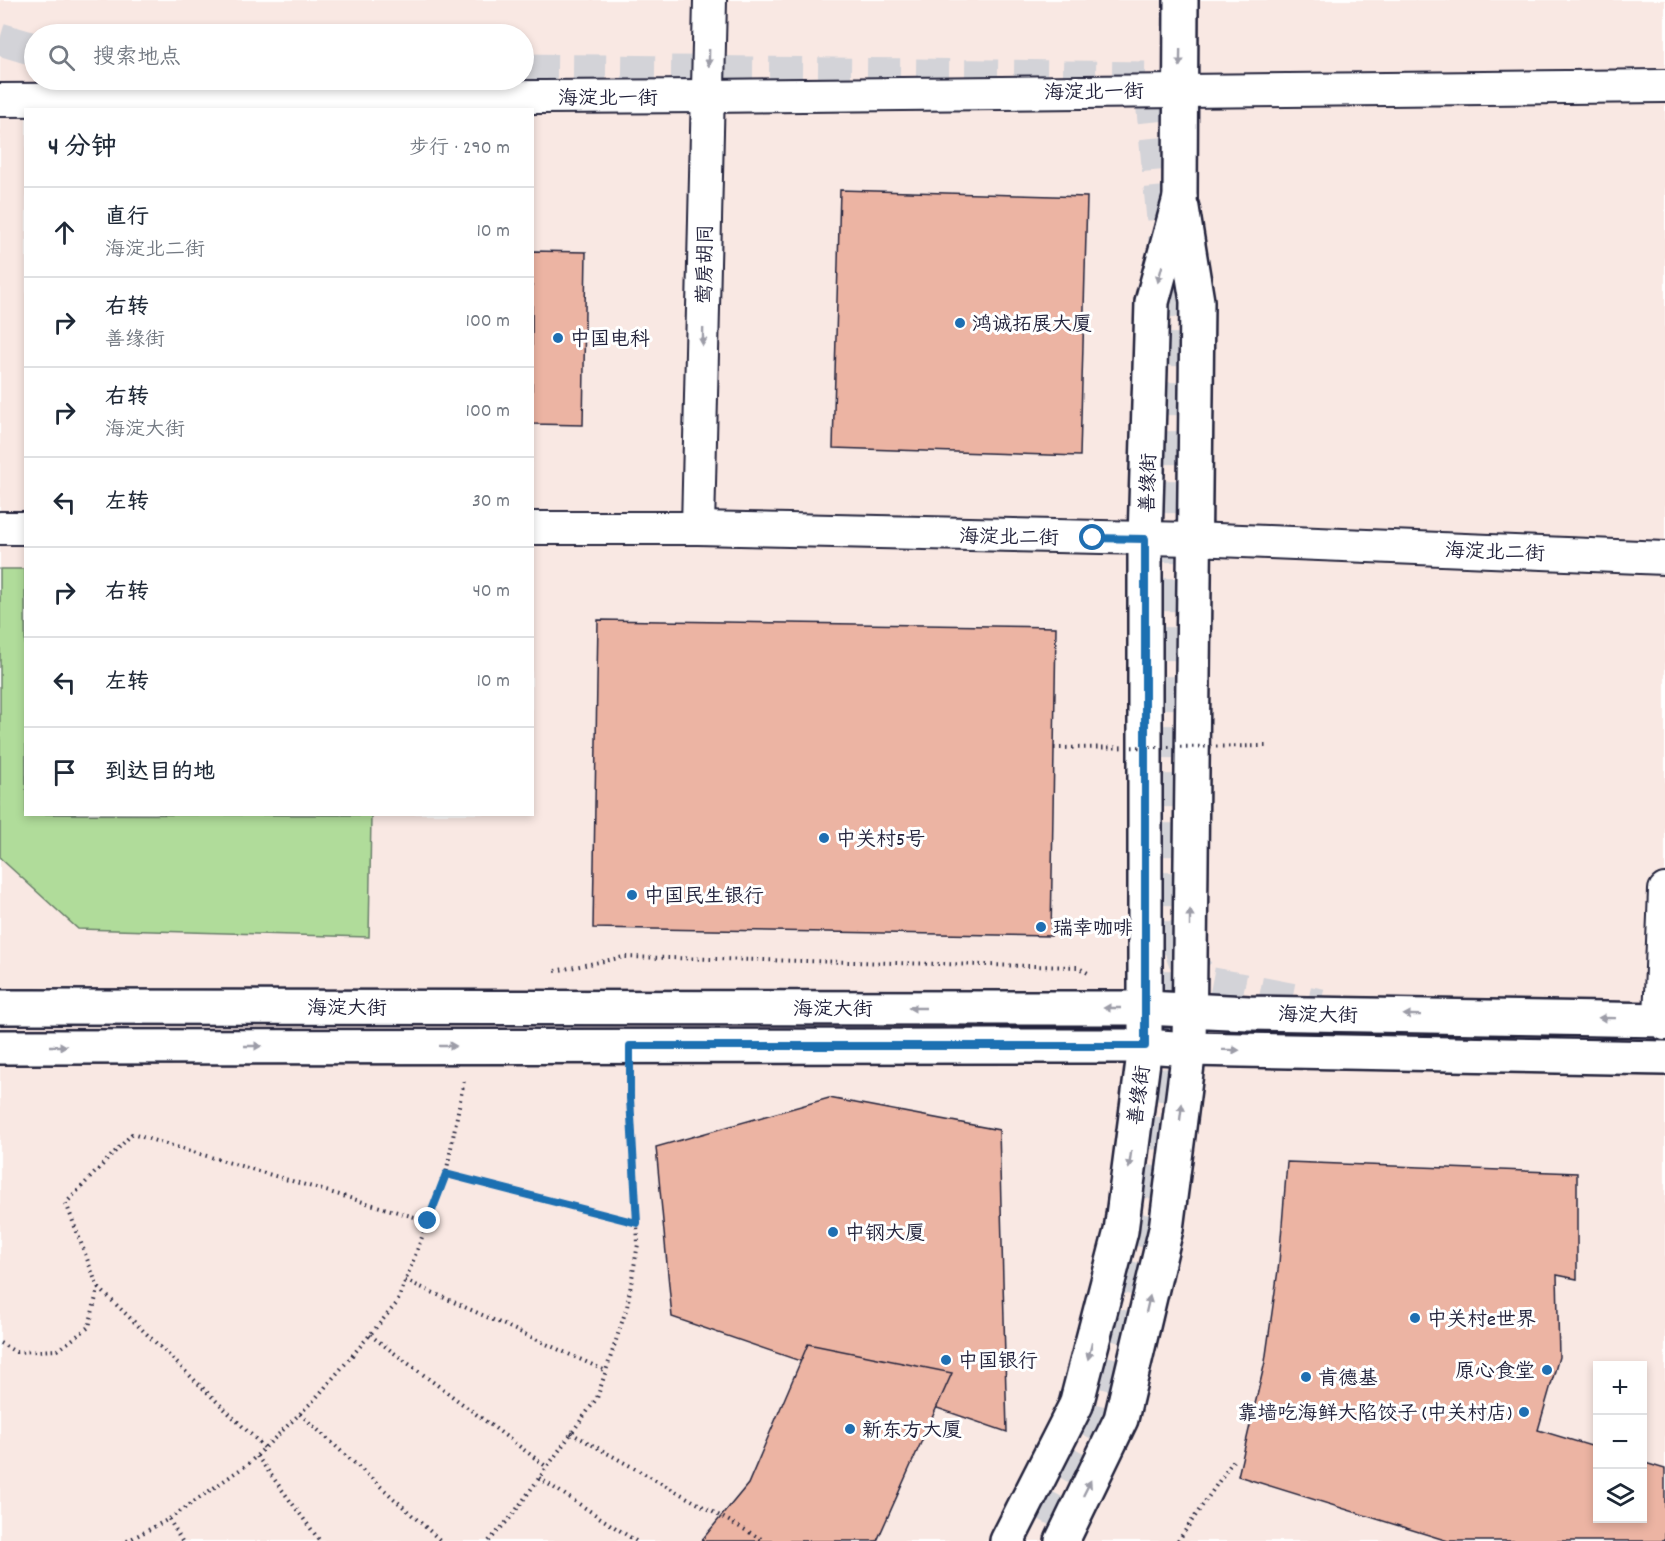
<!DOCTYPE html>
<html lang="zh">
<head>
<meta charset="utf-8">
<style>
  body { margin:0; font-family:Dekko,"LXGW WenKai TC",sans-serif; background:#f2f2f3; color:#1f2937 }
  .controls { position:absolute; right:18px; bottom:18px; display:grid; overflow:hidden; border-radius:0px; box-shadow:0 3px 9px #0003 }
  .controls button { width:54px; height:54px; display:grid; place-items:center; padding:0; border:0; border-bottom:2px solid #e0e1e3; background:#fff; color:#1f2937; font:30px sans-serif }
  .stop { position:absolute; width:18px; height:18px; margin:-14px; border:4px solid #1f6fb2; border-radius:50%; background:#fff }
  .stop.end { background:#1f6fb2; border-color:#fff; box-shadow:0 2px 6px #0008 }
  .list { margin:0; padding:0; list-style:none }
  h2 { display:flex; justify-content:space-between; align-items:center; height:78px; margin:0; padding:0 24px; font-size:26px }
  h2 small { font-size:20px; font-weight:400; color:#747a83 }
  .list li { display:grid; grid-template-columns:39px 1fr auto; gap:18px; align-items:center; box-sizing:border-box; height:90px; padding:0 24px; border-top:2px solid #e0e1e3 }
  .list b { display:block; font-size:22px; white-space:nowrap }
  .list p { margin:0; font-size:20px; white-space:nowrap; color:#747a83 }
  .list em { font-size:20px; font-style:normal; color:#747a83 }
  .icon { flex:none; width:33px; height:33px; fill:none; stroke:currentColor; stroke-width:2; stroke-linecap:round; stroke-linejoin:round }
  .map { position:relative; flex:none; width:1665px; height:1541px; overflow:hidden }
  .search { position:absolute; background:#fff; box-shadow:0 3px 9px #0003; left:24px; top:24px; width:510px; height:66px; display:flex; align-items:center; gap:15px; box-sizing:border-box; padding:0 21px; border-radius:33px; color:#747a83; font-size:22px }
  .panel { position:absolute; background:#fff; box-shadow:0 3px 9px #0003; left:24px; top:108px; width:510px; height:708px; border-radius:0px }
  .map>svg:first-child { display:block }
  .built { fill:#f9e8e3; fill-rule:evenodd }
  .green { fill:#b0dc9a; stroke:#697f6a; stroke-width:1.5 }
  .building { fill:#ecb4a3; stroke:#22223b; stroke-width:1.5 }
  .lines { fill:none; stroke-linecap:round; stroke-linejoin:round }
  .tertiary-tunnel { stroke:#d3d3d8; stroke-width:33; stroke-dasharray:33 16; stroke-linecap:butt }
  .minor-casing { stroke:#22223b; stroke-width:36 }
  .tertiary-casing { stroke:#22223b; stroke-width:38 }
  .secondary-casing { stroke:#22223b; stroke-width:38 }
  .path { stroke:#22223b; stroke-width:4; stroke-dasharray:1.5 4.5; stroke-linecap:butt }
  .minor { stroke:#fff; stroke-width:32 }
  .tertiary { stroke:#fff; stroke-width:33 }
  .secondary { stroke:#fff; stroke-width:33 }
  .path-bridge { stroke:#22223b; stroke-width:4; stroke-dasharray:1.5 4.5; stroke-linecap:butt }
  .oneway { fill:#9c9ca7 }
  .route { stroke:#1f6fb2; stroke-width:8 }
  .poi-dot { fill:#1f6fb2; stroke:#fff; stroke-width:2 }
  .labels { text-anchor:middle; stroke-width:6; stroke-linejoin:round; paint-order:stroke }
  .street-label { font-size:20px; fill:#22223b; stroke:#fff }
  .poi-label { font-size:20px; fill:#22223b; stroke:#fff; text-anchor:start }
</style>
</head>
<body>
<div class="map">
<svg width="1665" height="1541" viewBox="0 0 1665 1541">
  <rect width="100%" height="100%" fill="#fff"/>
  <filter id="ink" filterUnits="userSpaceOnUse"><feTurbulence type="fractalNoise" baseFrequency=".0167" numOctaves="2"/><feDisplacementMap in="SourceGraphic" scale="12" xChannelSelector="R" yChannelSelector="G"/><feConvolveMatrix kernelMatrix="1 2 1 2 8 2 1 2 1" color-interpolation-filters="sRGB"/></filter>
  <g filter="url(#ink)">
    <path class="built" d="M0,0H1665V1541H0ZM34,34H524V80H34ZM26,110H532V814H26ZM1598,1366H1642V1518H1598Z"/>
    <path class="green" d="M0,569H25L26,814L371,815L369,937L78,929L0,858Z"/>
    <g class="building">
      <path d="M840,190L1087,197L1080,456L833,448Z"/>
      <path d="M532,251L586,252L583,425L532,424Z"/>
      <path d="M598,620L1056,627L1051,936L593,928Z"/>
      <path d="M829,1098L999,1130L1007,1432L672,1317L656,1147Z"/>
      <path d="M1287,1162L1577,1173V1279L1557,1275L1559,1357L1538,1430L1598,1448V1518H1642V1462L1665,1469V1541H1448L1238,1476L1265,1362L1279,1263Z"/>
      <path d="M808,1344L952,1373L877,1541H701L748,1484Z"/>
    </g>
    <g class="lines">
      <g class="tertiary-tunnel">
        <path d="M0,39L34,49"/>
        <path d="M524,70L1150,78L1169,285L1165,1024L1146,1211L1089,1419L1036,1518"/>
        <path d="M1181,948L1183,957L1208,983L1321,1005"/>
      </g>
      <g class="minor-casing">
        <g id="minor">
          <path d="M0,100L708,96L1665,86"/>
          <path d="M0,528H26"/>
          <path d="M532,528H698L1193,539L1665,558"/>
          <path d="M698,528L710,0"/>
          <path d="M1665,890L1660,1019L1665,1024"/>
        </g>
      </g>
      <g class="tertiary-casing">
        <path id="tertiary" d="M1180,198L1181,0"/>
      </g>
      <g class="secondary-casing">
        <g id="secondary">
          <path d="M0,1007L1145,1008L1249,1013L1665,1020"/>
          <path d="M0,1047L1145,1046L1189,1049L1665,1058"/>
          <path d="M1007,1541L1076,1405L1121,1231L1145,1046V539L1152,302L1180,198"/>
          <path d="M1062,1541L1121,1419L1166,1229L1189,1049L1197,301L1182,208"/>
        </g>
      </g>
      <g class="path">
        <path d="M555,971L624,957L1077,967L1088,973"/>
        <path d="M446,1174L637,1223"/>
        <path d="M405,1280L606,1371"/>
        <path d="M99,1288L265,1448"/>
        <path d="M370,1335L547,1467"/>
        <path d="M0,1343L16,1352L58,1350L89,1327L98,1288L66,1203L132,1134L428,1221"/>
        <path d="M300,1414L441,1541"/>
        <path d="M571,1433L765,1541"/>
        <path d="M257,1456L320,1541"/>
        <path d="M539,1478L636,1541"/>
        <path d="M169,1519L182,1541"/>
        <path d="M127,1541L169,1519L248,1464L316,1398L397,1303L446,1174L464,1080"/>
        <path d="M489,1541L511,1517L597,1398L627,1307L638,1244L630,1080"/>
        <path d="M1178,1541L1233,1461"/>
      </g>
      <use href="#minor" class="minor"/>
      <use href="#tertiary" class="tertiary"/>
      <use href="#secondary" class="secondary"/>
      <path class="path-bridge" d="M1054,748L1269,746"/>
    </g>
    <defs><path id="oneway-solid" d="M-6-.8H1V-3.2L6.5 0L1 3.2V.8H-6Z" transform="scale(1.5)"/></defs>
    <g class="oneway">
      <use href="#oneway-solid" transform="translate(709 58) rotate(91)"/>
      <use href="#oneway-solid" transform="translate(1180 58) rotate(91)"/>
      <use href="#oneway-solid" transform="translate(1160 274) rotate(105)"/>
      <use href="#oneway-solid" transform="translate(703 337) rotate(91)"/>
      <use href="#oneway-solid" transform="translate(1190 918) rotate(-90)"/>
      <use href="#oneway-solid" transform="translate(917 1008) rotate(-180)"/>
      <use href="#oneway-solid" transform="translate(1112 1008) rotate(-180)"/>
      <use href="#oneway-solid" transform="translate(1412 1015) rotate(-179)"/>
      <use href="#oneway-solid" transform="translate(1607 1018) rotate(-179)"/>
      <use href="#oneway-solid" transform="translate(58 1046)"/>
      <use href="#oneway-solid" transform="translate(253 1046)"/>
      <use href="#oneway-solid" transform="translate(448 1046)"/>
      <use href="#oneway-solid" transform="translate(1231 1050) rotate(1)"/>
      <use href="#oneway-solid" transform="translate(1181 1112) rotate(-83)"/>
      <use href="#oneway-solid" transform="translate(1130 1160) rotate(98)"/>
      <use href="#oneway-solid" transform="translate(1148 1304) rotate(-77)"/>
      <use href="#oneway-solid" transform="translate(1090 1351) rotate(104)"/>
      <use href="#oneway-solid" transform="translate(1087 1488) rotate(-64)"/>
    </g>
  </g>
  <g class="lines" filter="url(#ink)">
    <path class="route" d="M428,1221L446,1174L637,1223L630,1098V1046H1145V539L1093,538"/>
  </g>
  <g class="poi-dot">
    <circle cx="960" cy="323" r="6"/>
    <circle cx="558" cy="338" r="6"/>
    <circle cx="824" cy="838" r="6"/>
    <circle cx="632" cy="895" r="6"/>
    <circle cx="1041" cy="927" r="6"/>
    <circle cx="833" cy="1232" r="6"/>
    <circle cx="1415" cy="1318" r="6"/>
    <circle cx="946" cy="1360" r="6"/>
    <circle cx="1547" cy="1370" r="6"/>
    <circle cx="1306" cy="1377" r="6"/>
    <circle cx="1524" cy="1412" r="6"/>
    <circle cx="850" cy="1429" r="6"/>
  </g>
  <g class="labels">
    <g class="street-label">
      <text transform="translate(1094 91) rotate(-1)" y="7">海淀北一街</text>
      <text x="608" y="104">海淀北一街</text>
      <text transform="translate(704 264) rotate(-89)" y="7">莺房胡同</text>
      <text transform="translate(1147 483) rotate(-88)" y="7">善缘街</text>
      <text transform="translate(1009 536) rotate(1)" y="7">海淀北二街</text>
      <text transform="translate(1495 551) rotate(2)" y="7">海淀北二街</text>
      <text x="347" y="1014">海淀大街</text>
      <text x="833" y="1015">海淀大街</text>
      <text transform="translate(1318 1014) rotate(1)" y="7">海淀大街</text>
      <text transform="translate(1138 1095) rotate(-82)" y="7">善缘街</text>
    </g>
    <g class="poi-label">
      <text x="972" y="330">鸿诚拓展大厦</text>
      <text x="570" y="345">中国电科</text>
      <text x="836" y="845">中关村5号</text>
      <text x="644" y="902">中国民生银行</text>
      <text x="1053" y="934">瑞幸咖啡</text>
      <text x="845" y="1239">中钢大厦</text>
      <text x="1427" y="1325">中关村e世界</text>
      <text x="958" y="1367">中国银行</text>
      <text x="1535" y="1377" text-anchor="end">原心食堂</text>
      <text x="1318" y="1384">肯德基</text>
      <text x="1512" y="1419" text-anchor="end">靠墙吃海鲜大陷饺子 (中关村店)</text>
      <text x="862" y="1436">新东方大厦</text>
    </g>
  </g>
</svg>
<div class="controls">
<button>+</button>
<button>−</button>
<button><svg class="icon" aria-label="layers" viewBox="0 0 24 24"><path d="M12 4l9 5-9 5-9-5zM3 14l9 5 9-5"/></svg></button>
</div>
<div class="stop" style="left:1093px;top:538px"></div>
<div class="stop end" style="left:428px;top:1221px"></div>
<div class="search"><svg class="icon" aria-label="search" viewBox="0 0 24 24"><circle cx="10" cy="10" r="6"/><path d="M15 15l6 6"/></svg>搜索地点</div>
<section class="panel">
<h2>4 分钟<small>步行 · 290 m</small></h2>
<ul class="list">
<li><svg class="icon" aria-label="ahead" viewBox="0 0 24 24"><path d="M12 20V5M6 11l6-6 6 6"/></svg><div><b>直行</b><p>海淀北二街</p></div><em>10 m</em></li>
<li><svg class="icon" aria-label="right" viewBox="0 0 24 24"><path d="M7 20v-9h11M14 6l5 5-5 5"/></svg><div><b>右转</b><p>善缘街</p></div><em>100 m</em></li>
<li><svg class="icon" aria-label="right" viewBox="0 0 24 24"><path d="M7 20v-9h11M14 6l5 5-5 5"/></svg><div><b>右转</b><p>海淀大街</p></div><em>100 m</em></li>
<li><svg class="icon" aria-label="left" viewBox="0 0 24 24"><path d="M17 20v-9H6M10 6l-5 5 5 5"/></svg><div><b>左转</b></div><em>30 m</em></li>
<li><svg class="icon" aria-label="right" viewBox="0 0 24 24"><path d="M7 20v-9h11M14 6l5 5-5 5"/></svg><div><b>右转</b></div><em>40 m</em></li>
<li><svg class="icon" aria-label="left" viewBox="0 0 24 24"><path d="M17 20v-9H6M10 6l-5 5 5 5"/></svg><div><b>左转</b></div><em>10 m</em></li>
<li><svg class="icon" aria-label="arrive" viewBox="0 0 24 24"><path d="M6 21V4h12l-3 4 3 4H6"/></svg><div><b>到达目的地</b></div></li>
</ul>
</section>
</div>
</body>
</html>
